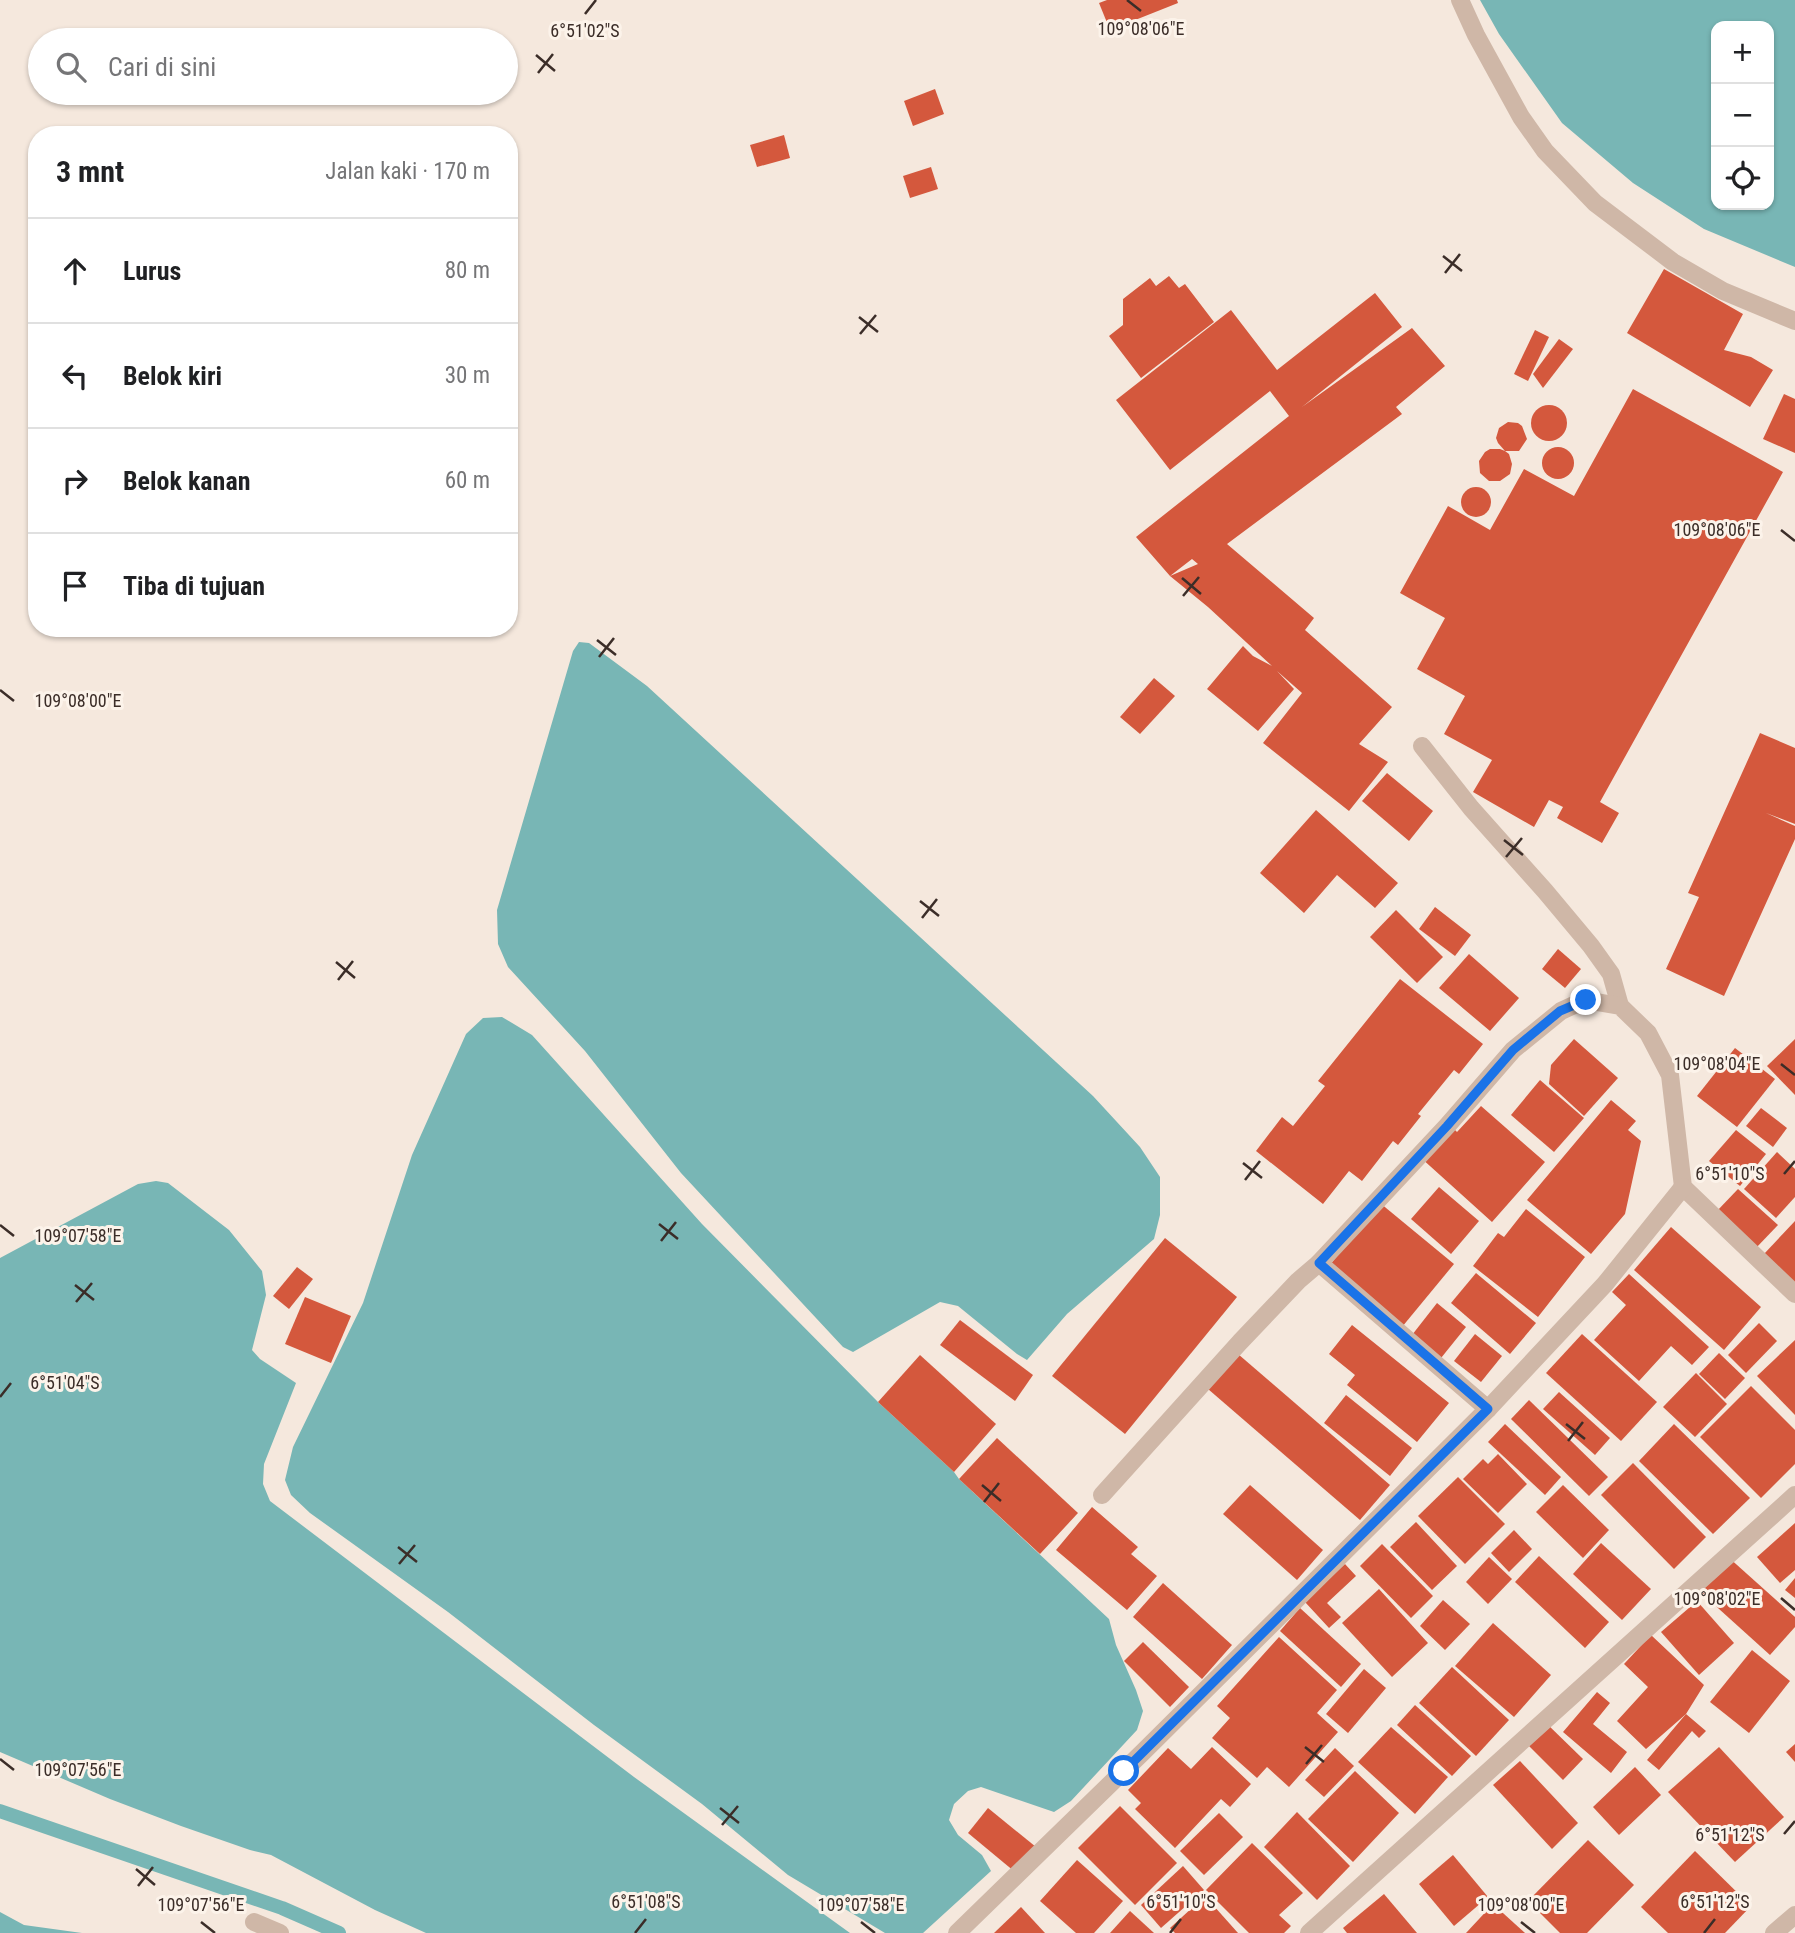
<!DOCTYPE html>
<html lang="id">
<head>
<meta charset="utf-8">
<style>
  body { margin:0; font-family:"Roboto Condensed",sans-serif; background:#f2f2f2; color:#202124 }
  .controls { position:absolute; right:21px; top:21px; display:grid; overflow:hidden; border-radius:14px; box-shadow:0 2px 5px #0004 }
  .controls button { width:63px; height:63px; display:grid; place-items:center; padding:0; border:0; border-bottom:2px solid #e0e0e0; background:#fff; color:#202124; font:35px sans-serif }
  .stop { position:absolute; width:21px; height:21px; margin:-16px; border:5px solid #1a73e8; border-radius:50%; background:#fff }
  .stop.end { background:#1a73e8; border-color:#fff; box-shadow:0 2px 7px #0008 }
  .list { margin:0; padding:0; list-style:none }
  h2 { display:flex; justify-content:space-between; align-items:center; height:91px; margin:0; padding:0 28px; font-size:30px }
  h2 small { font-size:23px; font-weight:400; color:#757577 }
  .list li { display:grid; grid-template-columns:46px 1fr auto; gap:21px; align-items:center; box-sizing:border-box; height:105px; padding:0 28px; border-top:2px solid #e0e0e0 }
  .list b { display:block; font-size:26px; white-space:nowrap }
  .list em { font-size:23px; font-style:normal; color:#757577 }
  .icon { flex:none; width:38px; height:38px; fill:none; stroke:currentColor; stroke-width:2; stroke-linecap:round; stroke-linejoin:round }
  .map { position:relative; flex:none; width:1795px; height:1933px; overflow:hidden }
  .search { position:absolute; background:#fff; box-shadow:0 2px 5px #0004; left:28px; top:28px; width:490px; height:77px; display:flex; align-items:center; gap:18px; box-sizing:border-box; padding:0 24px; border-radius:38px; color:#757577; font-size:26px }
  .panel { position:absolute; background:#fff; box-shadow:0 2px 5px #0004; left:28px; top:126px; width:490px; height:511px; border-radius:28px }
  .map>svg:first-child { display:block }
  .water { fill:#78b6b5; fill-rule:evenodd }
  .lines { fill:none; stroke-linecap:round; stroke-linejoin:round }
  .stream { stroke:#78b6b5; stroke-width:14 }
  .building { fill:#d4583d; fill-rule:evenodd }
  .lane { stroke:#cfb7a7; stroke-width:18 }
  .street { stroke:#cfb7a7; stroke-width:18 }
  .route { stroke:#1a73e8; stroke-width:9 }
  .ticks { fill:none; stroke:#3b2d28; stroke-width:2.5 }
  .ticks-label { font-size:18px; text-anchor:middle; fill:#3b2d28; stroke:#fcf3ea; stroke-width:6; stroke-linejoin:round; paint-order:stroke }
</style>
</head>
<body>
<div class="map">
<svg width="1795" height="1933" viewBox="0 0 1795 1933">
  <rect width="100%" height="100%" fill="#f5e8dd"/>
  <g class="water">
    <path d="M1480,0H1795V267L1704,229L1633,183L1562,123L1499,34ZM1769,26V205H1716V26Z"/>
    <path d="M579,642L589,643L647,686L1093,1096L1140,1147L1160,1177V1215L1154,1239L1067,1314L1027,1360L1017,1354L958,1306L940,1302L853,1352L843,1347L681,1173L585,1051L508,967L498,944L497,910L573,651Z"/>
    <path d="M502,1017L532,1035L702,1224L878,1402L954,1472L959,1479L1109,1619L1116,1645L1136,1690L1143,1711L1137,1730L1071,1801L1054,1812L981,1787L968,1791L954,1804L949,1820L958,1835L982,1855L991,1871L923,1933H885L788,1875L702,1804L594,1725L448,1612L310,1513L291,1495L285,1480L293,1447L363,1303L412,1155L466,1034L483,1018Z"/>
    <path d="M156,1181L168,1183L229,1230L262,1271L266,1295L252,1350L260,1359L296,1383L264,1464L263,1484L270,1501L634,1777L850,1933H426L375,1910L271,1855L250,1850L181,1826L110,1799L0,1752V1258L138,1184Z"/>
    <path d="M0,1912L24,1925L82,1933H0Z"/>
  </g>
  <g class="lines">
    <path class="stream" d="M0,1811L282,1908L339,1933"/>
  </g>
  <g class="building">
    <path d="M1107,0H1177L1178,3L1110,30L1099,3Z"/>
    <path d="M935,89L944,114L913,126L904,101Z"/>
    <path d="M784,135L790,158L757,167L750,145Z"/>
    <path d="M931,167L938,189L910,198L903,176Z"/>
    <path d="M1664,269L1743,314L1724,350L1751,357L1773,370L1750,407L1627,333Z"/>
    <path d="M1169,276L1179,288L1185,284L1214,322L1141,378L1109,336L1123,325V299L1150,278L1156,286Z"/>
    <path d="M1375,293L1402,327L1302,407L1412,328L1445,366L1396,407L1402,414L1227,544L1314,618L1305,630L1392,707L1359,744L1388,762L1349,811L1263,743L1302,693L1277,671L1294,689L1258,731L1207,689L1243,646L1253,656L1272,666L1208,607L1170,576L1136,537L1289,416L1270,391L1170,470L1116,400L1231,310L1277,370ZM1192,559L1198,564L1170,576Z"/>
    <path d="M1535,330L1549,337L1528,381L1514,374Z"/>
    <path d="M1559,339L1573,349L1543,388L1533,374Z"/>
    <path d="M1633,389L1783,472L1600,802L1619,813L1602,843L1557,818L1563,807L1549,800L1534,827L1473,792L1492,760L1444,734L1465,696L1417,669L1445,618L1400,593L1448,506L1490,530L1524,469L1574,496Z"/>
    <path d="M1784,394L1795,399V453L1763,439Z"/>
    <circle cx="1549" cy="423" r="18"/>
    <path d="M1508,422L1518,423L1522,426L1527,439L1519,451H1505L1509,454L1512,464L1510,474L1500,481H1489L1480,473L1479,461L1485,452L1490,449H1500L1505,451L1498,443L1496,438L1499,428Z"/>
    <circle cx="1558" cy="463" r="16"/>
    <circle cx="1476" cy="502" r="15"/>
    <path d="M1154,678L1175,696L1140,734L1120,717Z"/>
    <path d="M1760,733L1795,748V824L1766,813L1795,826V839L1724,996L1666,969L1699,897L1688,893Z"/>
    <path d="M1387,773L1433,811L1409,841L1362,801Z"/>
    <path d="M1316,810L1398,883L1375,908L1337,875L1304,913L1260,873Z"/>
    <path d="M1435,907L1471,935L1455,956L1419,929Z"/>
    <path d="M1396,910L1443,957L1417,983L1370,937Z"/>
    <path d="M1558,949L1581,969L1565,988L1542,969Z"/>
    <path d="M1469,954L1519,998L1490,1031L1439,988Z"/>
    <path d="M1400,979L1483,1044L1459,1074L1454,1070L1418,1114L1421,1116L1398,1145L1393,1141L1362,1181L1349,1171L1323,1204L1256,1151L1282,1117L1293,1126L1325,1086L1318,1081Z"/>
    <path d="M1574,1039L1618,1078L1584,1116L1549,1084L1551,1065Z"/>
    <path d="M1795,1039V1095L1767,1066Z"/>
    <path d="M1735,1048L1775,1079L1737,1127L1697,1096Z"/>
    <path d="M1540,1080L1584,1118L1554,1152L1511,1115Z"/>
    <path d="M1611,1100L1636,1121L1628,1130L1641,1141L1625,1214L1591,1254L1527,1200Z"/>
    <path d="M1481,1106L1545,1162L1492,1222L1420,1157L1449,1124L1457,1132Z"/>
    <path d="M1761,1108L1787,1128L1773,1147L1746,1126Z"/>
    <path d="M1736,1130L1766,1154L1740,1186L1709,1161Z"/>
    <path d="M1777,1152L1795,1169V1197L1776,1218L1744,1189Z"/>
    <path d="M1439,1187L1479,1221L1451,1254L1411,1219Z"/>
    <path d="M1738,1189L1778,1225L1755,1249L1716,1212Z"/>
    <path d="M1380,1203L1454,1264L1402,1327L1329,1266Z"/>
    <path d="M1526,1209L1585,1257L1538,1317L1473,1266L1498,1233L1504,1237Z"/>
    <path d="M1795,1221V1284L1764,1254Z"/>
    <path d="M1671,1227L1761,1307L1724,1350L1634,1270Z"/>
    <path d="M1165,1238L1237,1297L1125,1434L1052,1376Z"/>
    <path d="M297,1267L313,1279L289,1309L273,1296Z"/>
    <path d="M1476,1273L1536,1323L1510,1354L1451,1303Z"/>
    <path d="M1629,1274L1709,1347L1692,1365L1671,1346L1639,1381L1594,1340L1626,1305L1612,1292Z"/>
    <path d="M305,1297L351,1316L331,1363L285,1344Z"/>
    <path d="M1437,1303L1466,1327L1441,1358L1412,1335Z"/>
    <path d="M960,1320L1033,1375L1015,1401L940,1345Z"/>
    <path d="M1759,1323L1777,1341L1746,1373L1728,1355Z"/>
    <path d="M1352,1325L1449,1403L1417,1442L1347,1385L1355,1375L1329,1354Z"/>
    <path d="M1475,1334L1502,1356L1481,1382L1454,1361Z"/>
    <path d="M1582,1334L1657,1402L1621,1441L1546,1373Z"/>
    <path d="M1795,1340V1415L1757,1376Z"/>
    <path d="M1719,1353L1745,1378L1725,1399L1699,1374Z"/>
    <path d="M1238,1354L1390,1485L1360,1520L1208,1389Z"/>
    <path d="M920,1355L996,1424L954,1472L878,1402Z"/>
    <path d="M1696,1373L1727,1404L1695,1437L1663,1407Z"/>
    <path d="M1751,1386L1795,1430V1464L1761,1498L1700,1437Z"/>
    <path d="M1559,1392L1610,1438L1595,1455L1543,1409Z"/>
    <path d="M1346,1395L1412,1448L1390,1476L1324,1423Z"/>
    <path d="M1529,1400L1608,1477L1589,1496L1511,1419Z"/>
    <path d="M1505,1424L1561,1477L1545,1495L1488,1442Z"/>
    <path d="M1674,1424L1750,1498L1713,1534L1639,1461Z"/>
    <path d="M997,1438L1078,1513L1040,1554L959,1479Z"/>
    <path d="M1498,1454L1527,1484L1498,1513L1463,1479L1483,1459L1488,1464Z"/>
    <path d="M1633,1463L1706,1537L1674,1569L1601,1495Z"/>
    <path d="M1458,1477L1505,1524L1465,1564L1418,1516Z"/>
    <path d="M1250,1485L1323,1550L1297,1580L1223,1514Z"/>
    <path d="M1563,1485L1609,1530L1583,1558L1536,1512Z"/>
    <path d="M1092,1507L1138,1547L1131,1554L1157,1576L1127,1610L1056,1550Z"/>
    <path d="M1416,1522L1457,1566L1432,1590L1390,1547Z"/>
    <path d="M1795,1523V1570L1780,1583L1757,1557Z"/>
    <path d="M1514,1530L1532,1549L1509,1572L1491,1553Z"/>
    <path d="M1601,1543L1651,1589L1622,1620L1573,1574Z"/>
    <path d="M1382,1544L1433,1596L1411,1618L1360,1566Z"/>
    <path d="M1539,1556L1609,1622L1585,1648L1515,1582Z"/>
    <path d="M1727,1556L1795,1617V1627L1770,1655L1698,1590Z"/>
    <path d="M1489,1557L1512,1579L1488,1604L1466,1582Z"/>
    <path d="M1345,1564L1356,1576L1327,1603L1341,1617L1329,1628L1305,1602Z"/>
    <path d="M1795,1578V1598L1785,1590Z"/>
    <path d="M1163,1583L1232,1645L1202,1679L1133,1617Z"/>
    <path d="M1379,1589L1428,1643L1392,1677L1342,1623Z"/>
    <path d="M1443,1600L1470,1624L1445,1650L1420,1626Z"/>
    <path d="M1697,1601L1734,1643L1699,1675L1661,1632Z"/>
    <path d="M1300,1608L1361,1664L1341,1687L1280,1631Z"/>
    <path d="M1493,1623L1551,1675L1514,1717L1455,1666Z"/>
    <path d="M1651,1635L1704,1685L1686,1714L1646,1749L1617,1721L1648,1687L1624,1664Z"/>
    <path d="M1279,1637L1337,1690L1317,1713L1338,1732L1289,1787L1267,1767L1257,1778L1212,1738L1230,1718L1217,1706Z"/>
    <path d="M1143,1642L1189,1687L1170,1707L1124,1661Z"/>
    <path d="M1752,1650L1790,1681L1749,1733L1710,1702Z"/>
    <path d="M1452,1667L1509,1720L1476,1756L1419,1703Z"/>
    <path d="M1364,1669L1386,1688L1348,1733L1326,1714Z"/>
    <path d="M1597,1692L1610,1703L1593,1724L1627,1752L1611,1773L1563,1732Z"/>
    <path d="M1415,1705L1471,1756L1452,1776L1397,1725Z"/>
    <path d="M1686,1714L1706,1731L1699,1738L1692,1731L1659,1770L1647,1760Z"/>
    <path d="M1544,1721L1583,1759L1563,1780L1525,1742Z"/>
    <path d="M1391,1727L1448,1777L1415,1814L1358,1762Z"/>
    <path d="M1795,1744V1762L1786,1752Z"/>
    <path d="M1212,1747L1251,1784L1230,1807L1221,1799L1175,1848L1135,1809L1141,1803L1128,1790L1168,1748L1191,1769Z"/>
    <path d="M1719,1747L1784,1817L1735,1862L1668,1792Z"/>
    <path d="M1335,1748L1354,1766L1324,1797L1305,1780Z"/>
    <path d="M1520,1761L1578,1823L1552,1849L1493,1785Z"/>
    <path d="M1635,1767L1661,1795L1619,1835L1593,1807Z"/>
    <path d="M1355,1771L1399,1813L1353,1862L1308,1819Z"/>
    <path d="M1120,1806L1177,1863L1135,1905L1078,1848Z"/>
    <path d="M988,1808L1036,1847L1015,1872L968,1833Z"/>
    <path d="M1297,1812L1350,1866L1317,1900L1264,1847Z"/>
    <path d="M1219,1813L1243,1837L1204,1875L1180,1851Z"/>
    <path d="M1588,1840L1634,1885L1587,1933H1560L1528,1901Z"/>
    <path d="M1252,1843L1303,1893L1279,1915L1291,1926L1284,1933H1249L1206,1890Z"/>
    <path d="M1695,1851L1751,1906L1725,1933H1668L1641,1907Z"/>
    <path d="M1453,1855L1488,1897L1454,1926L1419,1884Z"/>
    <path d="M1077,1860L1123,1901L1094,1933H1076L1040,1901Z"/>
    <path d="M1183,1866L1204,1890L1161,1928L1141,1905Z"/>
    <path d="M1384,1894L1417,1933H1347L1343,1928Z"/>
    <path d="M1205,1896L1238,1933H1175L1170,1928Z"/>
    <path d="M1493,1904L1525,1933H1466Z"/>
    <path d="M1021,1907L1045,1933H994Z"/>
    <path d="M1130,1911L1154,1933H1110Z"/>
  </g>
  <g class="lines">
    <path class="lane" d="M1460,0L1476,35L1521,117L1545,151L1595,203L1673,262L1723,291L1795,321"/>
    <g class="street">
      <path d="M1422,746L1471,808L1545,891L1591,946L1611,974L1620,1006"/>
      <path d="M1319,1263L1488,1409"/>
      <path d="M1102,1495L1240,1342L1298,1281L1319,1263L1447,1126L1513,1050L1561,1011L1585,1000L1620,1006L1648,1033L1670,1075L1683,1187L1795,1294"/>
      <path d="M254,1922L280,1933"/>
      <path d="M957,1933L1142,1753L1488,1409L1605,1284L1683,1187"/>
      <path d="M1309,1933L1795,1495"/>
      <path d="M1774,1933L1795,1915"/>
    </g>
  </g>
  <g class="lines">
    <path class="route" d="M1124,1771L1488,1409L1319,1263L1447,1126L1513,1050L1560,1011L1586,1000"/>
  </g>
  <path class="ticks" d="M1127,0L1141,11M585,14L596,0M536,55L555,71M538,73L553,54M1443,256L1462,271M1445,273L1460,254M859,317L878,332M860,334L876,315M1781,530L1795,541M1182,578L1201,594M1183,596L1199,577M597,640L616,655M599,657L614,638M0,690L14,701M1504,840L1523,855M1506,857L1522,838M920,901L939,916M922,918L937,899M336,962L355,978M338,980L353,961M1781,1064L1795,1075M1243,1163L1262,1178M1784,1174L1795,1161M1245,1180L1260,1161M659,1224L678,1239M0,1225L14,1236M661,1241L676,1222M75,1285L94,1300M76,1302L92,1283M0,1397L11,1383M1566,1424L1585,1439M1568,1441L1583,1422M982,1485L1001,1501M984,1502L999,1483M398,1547L417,1562M399,1564L415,1545M1781,1598L1795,1610M1305,1747L1324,1762M0,1759L14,1770M1306,1764L1322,1745M720,1808L739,1823M722,1825L738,1806M1784,1834L1795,1821M136,1869L155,1885M138,1886L153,1867M201,1922L215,1933M861,1922L875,1933M1521,1922L1535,1933M635,1933L646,1919M1170,1933L1181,1919M1704,1933L1715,1919"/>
  <g class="ticks-label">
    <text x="1141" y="35">109°08'06"E</text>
    <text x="585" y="37">6°51'02"S</text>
    <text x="1717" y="536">109°08'06"E</text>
    <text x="78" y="707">109°08'00"E</text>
    <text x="1717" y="1070">109°08'04"E</text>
    <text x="1730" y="1180">6°51'10"S</text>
    <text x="78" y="1242">109°07'58"E</text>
    <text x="65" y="1389">6°51'04"S</text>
    <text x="1717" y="1605">109°08'02"E</text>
    <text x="78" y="1776">109°07'56"E</text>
    <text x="1730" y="1841">6°51'12"S</text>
    <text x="646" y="1908">6°51'08"S</text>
    <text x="1181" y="1908">6°51'10"S</text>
    <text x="1715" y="1908">6°51'12"S</text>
    <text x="201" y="1911">109°07'56"E</text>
    <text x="861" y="1911">109°07'58"E</text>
    <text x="1521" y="1911">109°08'00"E</text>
  </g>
</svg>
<div class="controls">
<button>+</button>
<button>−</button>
<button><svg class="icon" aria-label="locate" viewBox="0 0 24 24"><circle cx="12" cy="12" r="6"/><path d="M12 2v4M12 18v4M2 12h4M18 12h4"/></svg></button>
</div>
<div class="stop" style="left:1124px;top:1771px"></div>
<div class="stop end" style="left:1586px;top:1000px"></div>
<div class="search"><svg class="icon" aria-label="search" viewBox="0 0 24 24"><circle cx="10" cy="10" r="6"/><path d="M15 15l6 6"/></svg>Cari di sini</div>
<section class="panel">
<h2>3 mnt<small>Jalan kaki · 170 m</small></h2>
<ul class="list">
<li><svg class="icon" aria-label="ahead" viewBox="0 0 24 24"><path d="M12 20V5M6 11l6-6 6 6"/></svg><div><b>Lurus</b></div><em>80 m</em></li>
<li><svg class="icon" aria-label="left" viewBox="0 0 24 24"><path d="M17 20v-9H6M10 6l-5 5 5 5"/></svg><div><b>Belok kiri</b></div><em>30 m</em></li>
<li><svg class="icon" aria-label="right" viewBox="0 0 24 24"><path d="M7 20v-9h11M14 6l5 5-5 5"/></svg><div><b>Belok kanan</b></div><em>60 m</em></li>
<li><svg class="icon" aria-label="arrive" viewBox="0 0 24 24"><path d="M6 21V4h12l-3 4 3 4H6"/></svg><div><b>Tiba di tujuan</b></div></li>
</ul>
</section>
</div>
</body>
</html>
